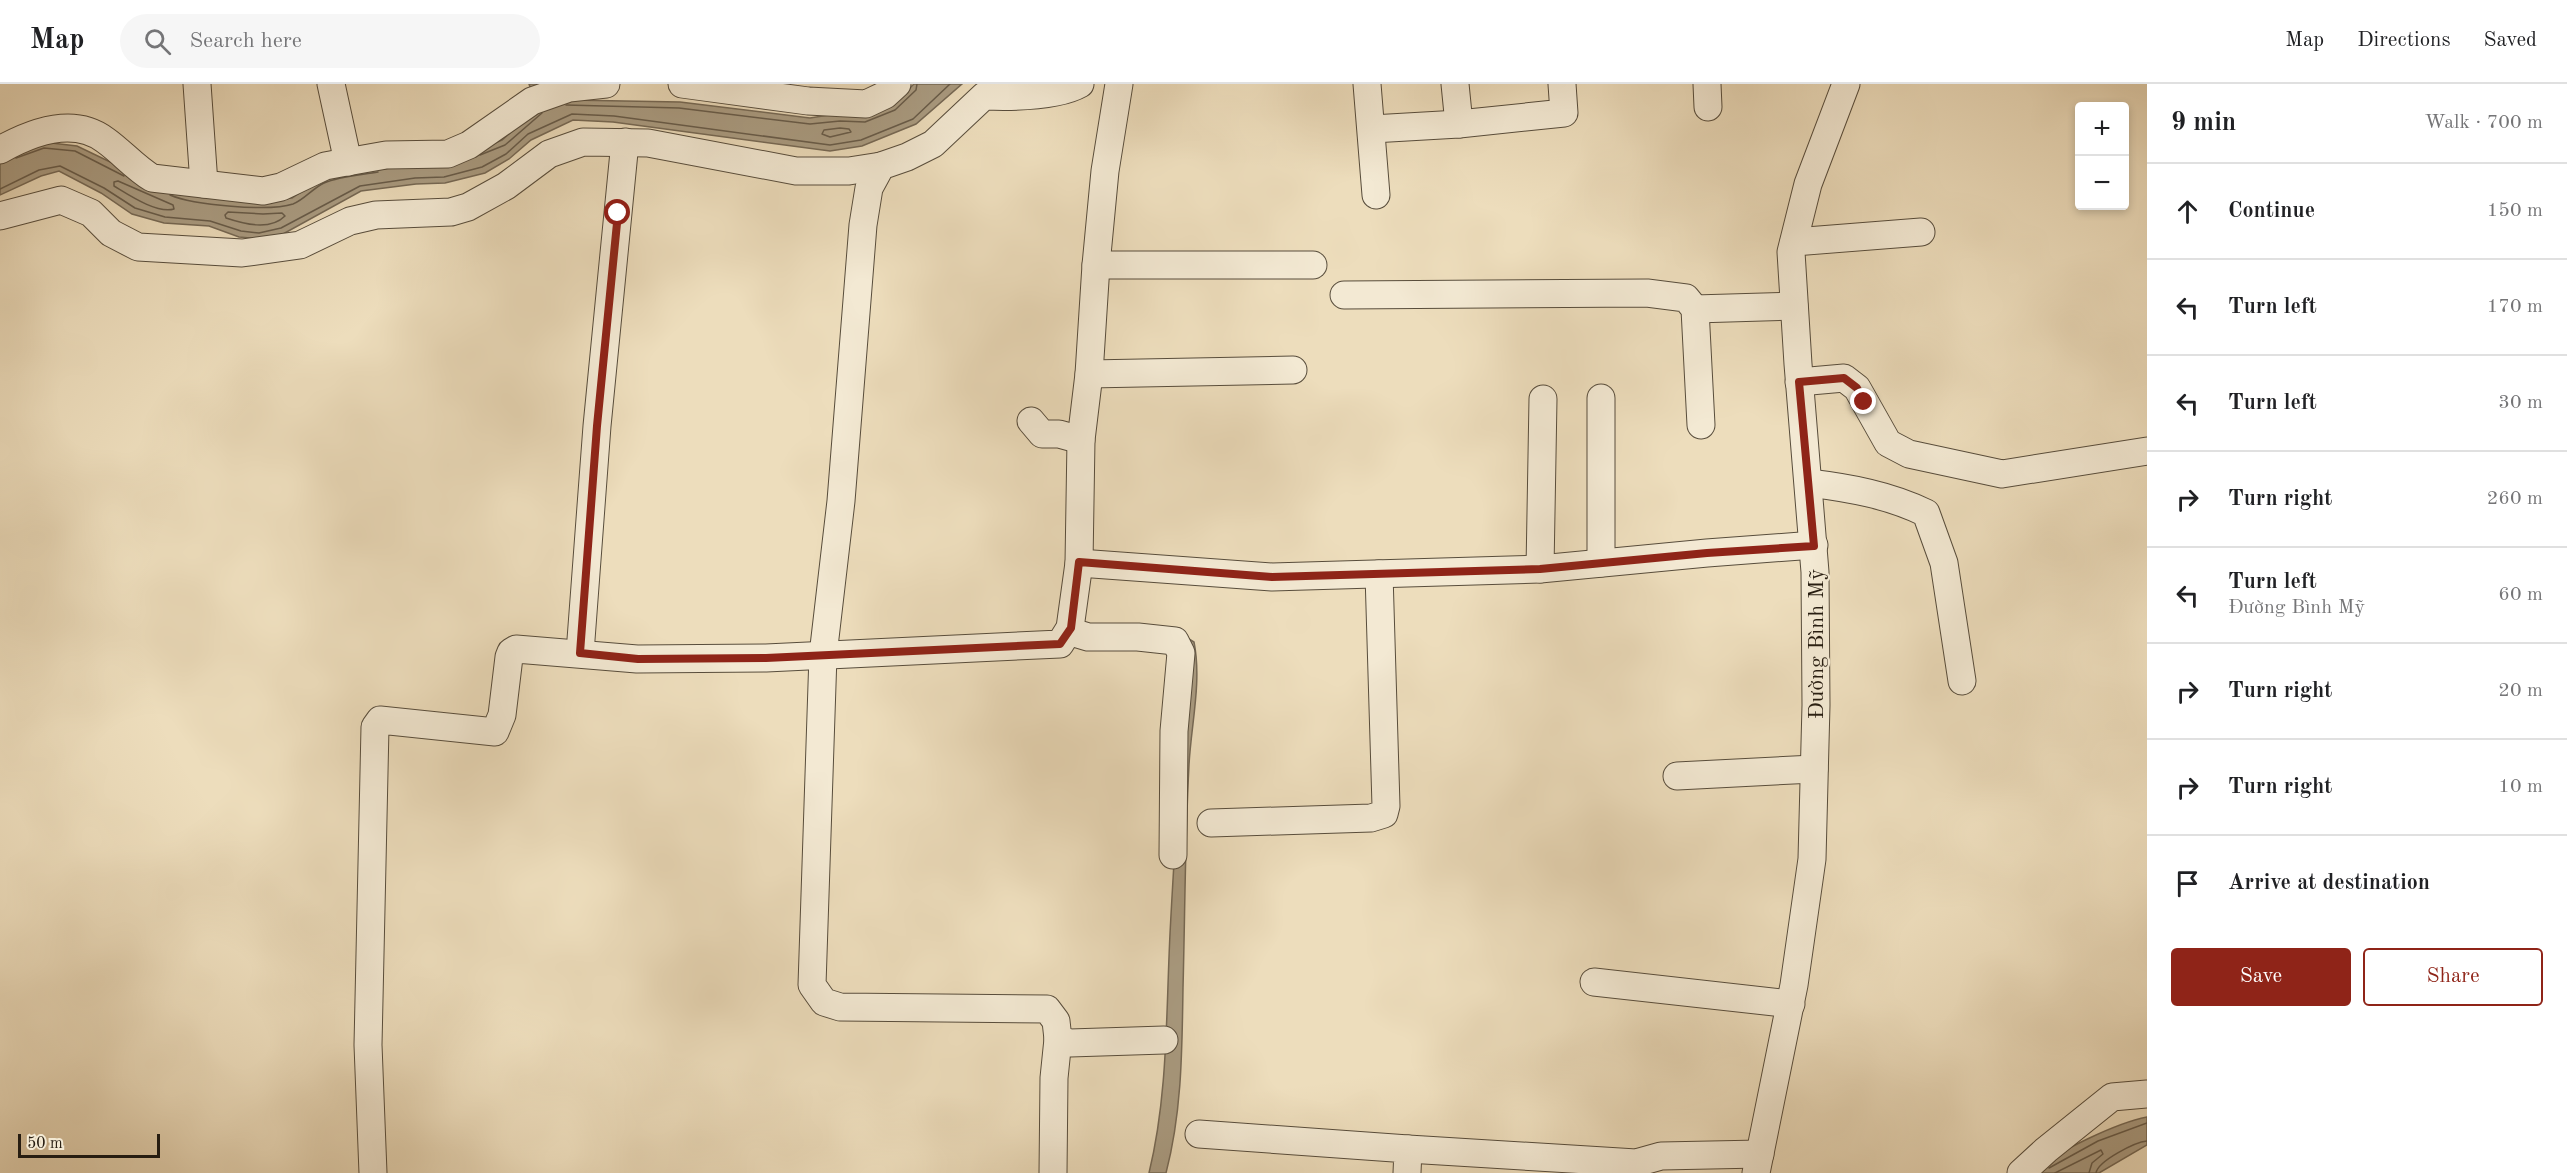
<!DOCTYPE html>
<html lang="en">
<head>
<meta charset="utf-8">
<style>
  body { margin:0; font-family:"Old Standard TT",serif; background:#f6f6f6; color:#202124 }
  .controls { position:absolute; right:18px; top:18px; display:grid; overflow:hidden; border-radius:6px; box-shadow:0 3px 9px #0003 }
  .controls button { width:54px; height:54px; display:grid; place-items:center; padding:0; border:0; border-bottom:2px solid #e0e0e0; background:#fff; color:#202124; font:30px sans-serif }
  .scale { position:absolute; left:18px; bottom:15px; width:142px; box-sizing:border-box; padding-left:6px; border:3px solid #271d11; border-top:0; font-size:16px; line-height:21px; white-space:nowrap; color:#271d11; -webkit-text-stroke:4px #f3e9d3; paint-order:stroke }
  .stop { position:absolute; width:18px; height:18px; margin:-14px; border:4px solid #8f2418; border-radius:50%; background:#fff }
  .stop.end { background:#8f2418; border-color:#fff; box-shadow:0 2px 6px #0008 }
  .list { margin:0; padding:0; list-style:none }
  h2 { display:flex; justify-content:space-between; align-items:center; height:78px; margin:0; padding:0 24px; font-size:26px }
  h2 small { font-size:20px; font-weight:400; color:#757577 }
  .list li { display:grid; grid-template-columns:39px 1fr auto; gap:18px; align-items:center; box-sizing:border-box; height:96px; padding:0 24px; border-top:2px solid #e0e0e0 }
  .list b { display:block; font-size:22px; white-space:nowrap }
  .list p { margin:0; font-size:20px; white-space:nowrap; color:#757577 }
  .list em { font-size:20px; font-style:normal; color:#757577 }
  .actions { display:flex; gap:12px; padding:18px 24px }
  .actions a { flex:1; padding:14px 0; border:2px solid #8f2418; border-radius:6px; text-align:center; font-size:21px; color:#8f2418 }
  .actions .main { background:#8f2418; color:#fff }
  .icon { flex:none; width:33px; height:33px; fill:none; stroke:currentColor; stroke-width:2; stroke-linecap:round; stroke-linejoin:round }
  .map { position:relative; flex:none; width:2147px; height:1089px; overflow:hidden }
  header { display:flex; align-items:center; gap:36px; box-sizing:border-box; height:84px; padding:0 30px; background:#fff; border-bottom:2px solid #e0e0e0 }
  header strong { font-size:28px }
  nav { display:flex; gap:33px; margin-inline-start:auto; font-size:21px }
  .search { width:420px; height:54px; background:#f6f6f6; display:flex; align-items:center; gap:15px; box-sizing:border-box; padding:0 21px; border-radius:33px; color:#757577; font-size:22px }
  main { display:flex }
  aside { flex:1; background:#fff }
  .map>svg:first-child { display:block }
  .water { fill:#aa9c82; stroke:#766955; stroke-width:1.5 }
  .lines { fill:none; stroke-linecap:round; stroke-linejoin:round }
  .shore { stroke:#685c4a; stroke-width:1.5 }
  .minor-casing { stroke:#584d3c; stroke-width:29 }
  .minor { stroke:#f3e9d3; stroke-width:27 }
  .route { stroke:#8f2418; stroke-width:8 }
  .labels { text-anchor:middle; stroke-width:4.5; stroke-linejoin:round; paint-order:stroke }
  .street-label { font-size:22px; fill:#271d11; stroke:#f3e9d3 }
</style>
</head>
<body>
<header>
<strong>Map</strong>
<div class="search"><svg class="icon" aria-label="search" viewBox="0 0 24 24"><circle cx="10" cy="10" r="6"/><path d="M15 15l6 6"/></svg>Search here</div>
<nav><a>Map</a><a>Directions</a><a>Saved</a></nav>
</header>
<main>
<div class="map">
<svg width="2147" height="1089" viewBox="0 0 2147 1089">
  <rect width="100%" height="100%" fill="#edddbc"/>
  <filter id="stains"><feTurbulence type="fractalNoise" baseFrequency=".00333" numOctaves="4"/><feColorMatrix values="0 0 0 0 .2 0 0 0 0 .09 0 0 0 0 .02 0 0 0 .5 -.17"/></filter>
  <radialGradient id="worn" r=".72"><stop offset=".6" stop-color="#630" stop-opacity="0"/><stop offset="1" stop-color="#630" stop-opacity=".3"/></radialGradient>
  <g class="water">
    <path d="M529,0H565L569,16L680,18L810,34L892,21L914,0H962L916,40L862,62L830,67L613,38L573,36L531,56L509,75L485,89L445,99L416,100L361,107L283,150L260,155L239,153L209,142L164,139L132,130L101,109L59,87L41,92L0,111V75L43,58L77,62L131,88L263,117L292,114L322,94L459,74L502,56L538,25Z"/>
    <path d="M1189,555L1194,558C1202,598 1191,641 1189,681C1185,755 1185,829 1183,904C1182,966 1182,1028 1166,1089H1149C1168,1011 1166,930 1170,850C1175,751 1182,653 1189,555Z"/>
    <path d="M2147,1033V1061L2099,1089H2036C2051,1068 2121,1038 2147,1033Z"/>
  </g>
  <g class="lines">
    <g class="shore">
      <path d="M566,21L679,24L810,40L840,37L865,38L895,26L916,6L917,0"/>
      <path d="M840,44L849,45L851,48L830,53L822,50L824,46Z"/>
      <path d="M480,71L505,61L542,29"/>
      <path d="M16,74L44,64L75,67L124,92"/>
      <path d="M118,97L173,121L174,125C157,130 129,111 114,102V98Z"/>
      <path d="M0,105L39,86L60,82L104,104L135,124L165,133L210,137L241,147L259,149L281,144L360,102L415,94L444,93L482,83L506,70L528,50L572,30L614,32L830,61L861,56L913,35L950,0"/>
      <path d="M170,111C193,121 269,128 293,120C304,116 313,104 324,99C340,92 361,91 378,88"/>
      <path d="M228,128L263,130L282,129L285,132C270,147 244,140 226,134L225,131Z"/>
      <path d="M2049,1084L2098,1057L2147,1039"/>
      <path d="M2055,1089L2101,1066L2103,1070L2092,1079L2089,1089"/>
      <path d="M2096,1089C2098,1077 2135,1058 2147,1057"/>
    </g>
    <g class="minor-casing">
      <g id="minor">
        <path d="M197,0L204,100"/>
        <path d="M331,0L348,78"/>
        <path d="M682,0L808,17L866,20L885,11L897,0"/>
        <path d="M1080,0C1057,13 1011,13 984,12L933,60L907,73L881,82L869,104L863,141L841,417L823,571L812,901L824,918L840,923L1047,925L1056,937L1058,955L1070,959L1164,956"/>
        <path d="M1367,0L1376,111"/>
        <path d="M1455,0L1459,40"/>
        <path d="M1707,0L1708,23"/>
        <path d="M1372,45L1459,40L1564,29L1562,0"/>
        <path d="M0,66C30,49 73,32 105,56C122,68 134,83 152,94L263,107L281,103L325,82L341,79L386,71L448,70L469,61L532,17L569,4L606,0"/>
        <path d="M0,132L61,116L91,129L111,149L138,163L242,169L300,161L350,137L376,131L451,128L468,123L506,102L549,70L583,58L648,59L796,87H849L881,82"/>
        <path d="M1794,158L1921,148"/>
        <path d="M1096,181H1313"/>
        <path d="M1344,211L1647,209L1686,214L1695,225L1701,341"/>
        <path d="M1695,225L1794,222"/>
        <path d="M1089,290L1293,286"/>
        <path d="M1799,298L1844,294L1857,304L1888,359L1909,370L2002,390L2147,367"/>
        <path d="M1031,337L1042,350H1059L1081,356"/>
        <path d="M1809,399C1850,404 1889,411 1926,429L1944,479L1962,597"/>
        <path d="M1079,479L1272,493L1540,485L1707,469L1814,461"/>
        <path d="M1601,479V314"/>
        <path d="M1540,485L1543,315"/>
        <path d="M1070,544L1078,550L1088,553H1138L1175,557L1181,569L1174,647L1173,771"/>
        <path d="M580,569L597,342L625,58"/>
        <path d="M1677,692L1814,685"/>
        <path d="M1211,739L1371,734L1384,730L1386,722L1379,490"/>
        <path d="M1594,898L1791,920"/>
        <path d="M1199,1050L1408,1065L1407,1089"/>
        <path d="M1408,1065L1636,1079L1661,1072L1760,1070"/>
        <path d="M373,1089L368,961L375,643L380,636L495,648L502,631L509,573L511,568L516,565L637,575L766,574L1060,560L1070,544L1079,479L1081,356L1089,290L1096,181L1105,87L1119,0"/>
        <path d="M1053,1089L1054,994L1058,955"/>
        <path d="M1756,1089L1794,901L1812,775L1816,621L1815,488L1798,280L1791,168L1808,100L1846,0"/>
        <path d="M2021,1089L2046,1066L2112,1013L2147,1010"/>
      </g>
    </g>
    <use href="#minor" class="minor"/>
  </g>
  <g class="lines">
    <path class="route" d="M618,129L597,342L580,569L638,575L766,574L1060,560L1071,544L1079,478L1272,493L1540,485L1707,469L1814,462L1799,298L1844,294L1857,304L1864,318"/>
  </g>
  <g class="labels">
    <g class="street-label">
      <text transform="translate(1815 560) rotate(-90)" y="8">Đường Bình Mỹ</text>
    </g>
  </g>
  <rect width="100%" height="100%" filter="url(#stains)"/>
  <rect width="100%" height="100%" fill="url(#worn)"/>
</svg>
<div class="controls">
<button>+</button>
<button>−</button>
</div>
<div class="scale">50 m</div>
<div class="stop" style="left:618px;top:129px"></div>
<div class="stop end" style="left:1864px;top:318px"></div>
</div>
<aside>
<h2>9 min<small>Walk · 700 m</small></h2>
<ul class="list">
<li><svg class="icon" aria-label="ahead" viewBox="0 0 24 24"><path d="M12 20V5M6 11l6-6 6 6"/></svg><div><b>Continue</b></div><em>150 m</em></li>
<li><svg class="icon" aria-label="left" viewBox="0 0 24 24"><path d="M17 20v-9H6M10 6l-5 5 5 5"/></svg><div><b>Turn left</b></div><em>170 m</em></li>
<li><svg class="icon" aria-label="left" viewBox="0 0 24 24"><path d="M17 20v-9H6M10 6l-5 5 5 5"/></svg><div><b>Turn left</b></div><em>30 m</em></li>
<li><svg class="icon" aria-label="right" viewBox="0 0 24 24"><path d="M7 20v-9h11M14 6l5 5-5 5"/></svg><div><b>Turn right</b></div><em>260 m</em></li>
<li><svg class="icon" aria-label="left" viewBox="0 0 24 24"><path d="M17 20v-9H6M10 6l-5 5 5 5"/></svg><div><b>Turn left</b><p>Đường Bình Mỹ</p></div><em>60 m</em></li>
<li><svg class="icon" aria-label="right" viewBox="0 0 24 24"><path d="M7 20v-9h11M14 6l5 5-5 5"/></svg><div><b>Turn right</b></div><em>20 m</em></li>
<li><svg class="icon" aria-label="right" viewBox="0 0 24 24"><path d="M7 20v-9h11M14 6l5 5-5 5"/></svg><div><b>Turn right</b></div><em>10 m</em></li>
<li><svg class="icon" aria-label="arrive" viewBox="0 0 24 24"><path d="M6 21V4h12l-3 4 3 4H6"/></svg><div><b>Arrive at destination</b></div></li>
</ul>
<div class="actions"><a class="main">Save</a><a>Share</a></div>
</aside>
</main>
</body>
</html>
